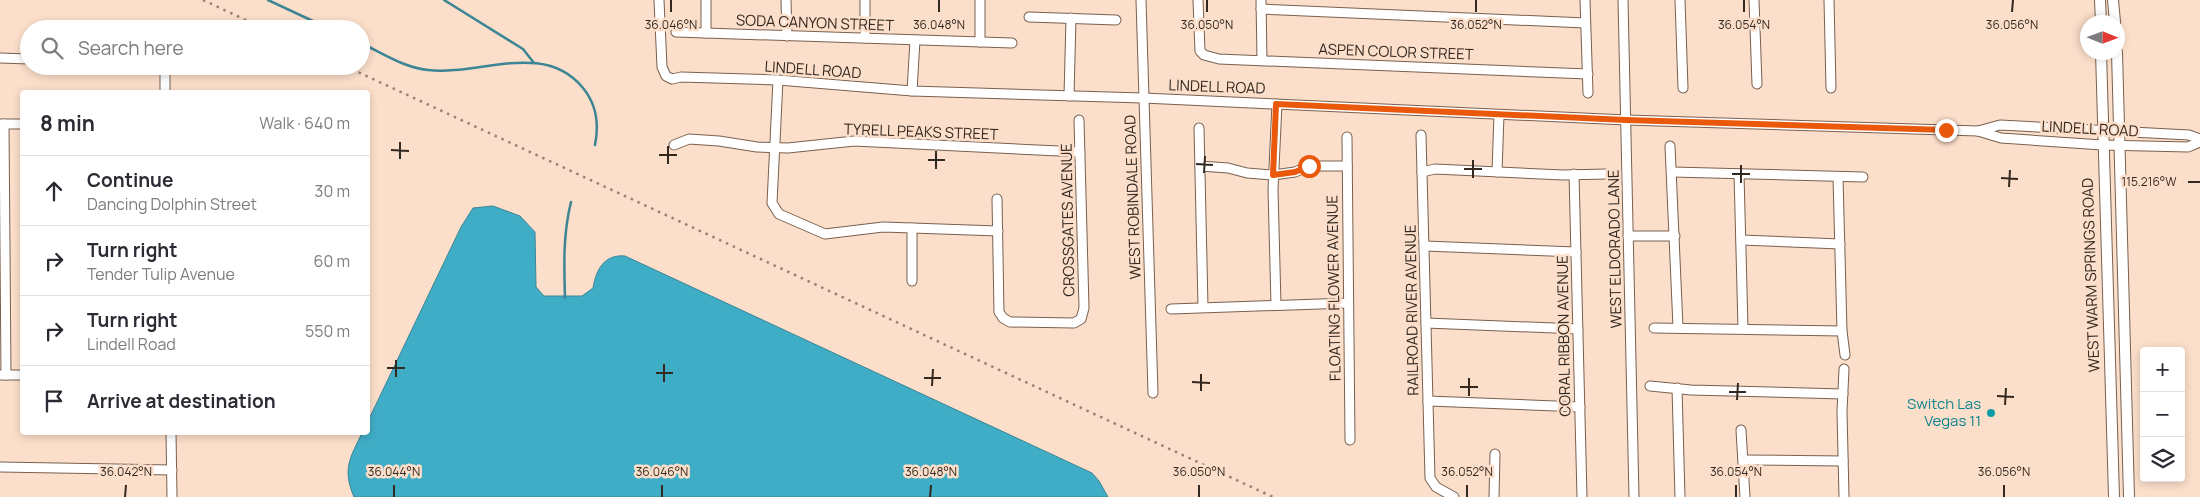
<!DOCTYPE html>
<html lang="en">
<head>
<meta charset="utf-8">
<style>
  body { margin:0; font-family:Manrope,sans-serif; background:#f7f7f7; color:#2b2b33 }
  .controls { position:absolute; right:15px; bottom:15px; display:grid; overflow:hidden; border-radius:5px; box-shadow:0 2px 8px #0003 }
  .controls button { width:45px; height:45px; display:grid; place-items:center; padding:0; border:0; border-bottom:1px solid #e1e1e2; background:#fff; color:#2b2b33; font:25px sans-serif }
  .compass { position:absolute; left:2080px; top:15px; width:45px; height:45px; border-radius:50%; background:#fff; box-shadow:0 2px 8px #0003; rotate:91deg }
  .stop { position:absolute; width:15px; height:15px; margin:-11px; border:4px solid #ea580c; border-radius:50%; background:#fff }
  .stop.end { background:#ea580c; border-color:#fff; box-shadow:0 1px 5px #0008 }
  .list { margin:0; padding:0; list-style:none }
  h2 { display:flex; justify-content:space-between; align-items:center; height:65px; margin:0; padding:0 20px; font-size:21px }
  h2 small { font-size:16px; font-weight:400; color:#7c7c81 }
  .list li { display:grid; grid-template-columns:32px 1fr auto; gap:15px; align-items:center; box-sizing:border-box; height:70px; padding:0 20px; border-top:1px solid #e1e1e2 }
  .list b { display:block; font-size:19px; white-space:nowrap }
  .list p { margin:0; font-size:16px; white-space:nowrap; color:#7c7c81 }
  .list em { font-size:16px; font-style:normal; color:#7c7c81 }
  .icon { flex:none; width:28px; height:28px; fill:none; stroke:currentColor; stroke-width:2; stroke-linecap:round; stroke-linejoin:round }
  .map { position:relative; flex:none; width:2200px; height:497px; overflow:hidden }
  .search { position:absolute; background:#fff; box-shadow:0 2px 8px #0003; left:20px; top:20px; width:350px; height:55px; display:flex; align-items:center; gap:12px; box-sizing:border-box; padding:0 18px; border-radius:28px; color:#7c7c81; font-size:19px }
  .panel { position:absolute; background:#fff; box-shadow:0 2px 8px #0003; left:20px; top:90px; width:350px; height:345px; border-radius:5px }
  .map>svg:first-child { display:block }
  .water { fill:#40adc6; stroke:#3c8594 }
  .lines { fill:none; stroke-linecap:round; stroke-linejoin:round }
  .stream { stroke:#3c8594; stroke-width:2.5 }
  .minor-casing { stroke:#79604e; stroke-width:11 }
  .major-casing { stroke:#79604e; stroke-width:12 }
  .minor { stroke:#fff; stroke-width:9 }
  .major { stroke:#fff; stroke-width:10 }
  .rail { stroke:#968274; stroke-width:2.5; stroke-dasharray:2.5 5; stroke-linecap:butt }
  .route { stroke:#ea580c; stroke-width:6 }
  .ticks { fill:none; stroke:#342921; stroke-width:2 }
  .culture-dot { fill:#0f9aa8; stroke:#fcdfca; stroke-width:2 }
  .labels { text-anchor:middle; stroke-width:5; stroke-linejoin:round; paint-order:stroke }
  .street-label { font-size:15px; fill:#342921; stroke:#fcdfca }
  .culture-label { font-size:15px; fill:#0d838f; stroke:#fcdfca; text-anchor:end }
  .ticks-label { font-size:12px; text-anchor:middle; fill:#342921; stroke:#fcdfca; stroke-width:5; stroke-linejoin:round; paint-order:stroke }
</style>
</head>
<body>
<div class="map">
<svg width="2200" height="497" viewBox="0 0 2200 497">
  <rect width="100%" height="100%" fill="#fcdfca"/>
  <path class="water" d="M493,206L520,216L535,232L536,287L544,296H582L593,288C596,270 604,254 625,256L1092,473L1099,481L1108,497H354C342,469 350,458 362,433L368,432V421L461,227L473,208Z"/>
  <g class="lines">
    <g class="stream">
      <path d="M268,0L330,29"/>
      <path d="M444,0L523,49L534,63"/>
      <path d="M361,43C382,53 405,68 428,70C479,76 544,40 583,88C597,105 599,125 595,145"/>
      <path d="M565,298C564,265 563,234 571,202"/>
    </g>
    <g class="minor-casing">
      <g id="minor">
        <path d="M659,0L662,67L666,76L672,79L681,77L778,80L912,91L1143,98L1626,120L1978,131L2001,138L2102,145L2188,147L2200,142"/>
        <path d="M706,0V33"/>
        <path d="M786,0L787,36"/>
        <path d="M865,0V38"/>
        <path d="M1141,0L1153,393"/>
        <path d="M1198,0L1200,51L1204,55L1219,59L1588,74"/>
        <path d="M1261,0L1262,60"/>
        <path d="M1585,0L1588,93"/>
        <path d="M1623,0L1634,497"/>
        <path d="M1680,0L1683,88"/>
        <path d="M1754,0L1757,84"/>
        <path d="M1829,0L1831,88"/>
        <path d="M1261,9L1585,23"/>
        <path d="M1029,17L1116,20"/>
        <path d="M676,32L1012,43"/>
        <path d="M980,42V0"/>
        <path d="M0,58L29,59"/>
        <path d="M165,66V92"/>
        <path d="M778,80L772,203L779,214L825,234L883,227L998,231"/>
        <path d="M912,91L915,40"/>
        <path d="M1069,96L1071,18"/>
        <path d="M0,124H22"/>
        <path d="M4,124L6,375"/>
        <path d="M1199,128L1203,307"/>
        <path d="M1978,131L2000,125L2189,135L2200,139"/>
        <path d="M1421,135L1430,478L1436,487L1454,497"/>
        <path d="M1347,137L1350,440"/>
        <path d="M674,145L689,139L719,141L757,147L788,148L854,141L1080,152"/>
        <path d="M1670,146L1678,327"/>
        <path d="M1200,166L1228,168L1247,173L1273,175L1295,172L1309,166H1347"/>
        <path d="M1422,172L1435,169L1563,175L1606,174"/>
        <path d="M1497,172L1499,115"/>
        <path d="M1672,172L1863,177"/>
        <path d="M1574,174L1582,497"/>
        <path d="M1739,174L1743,328"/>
        <path d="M1838,177L1842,331L1845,355"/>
        <path d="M997,199L999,312L1003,318L1010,322L1074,323L1081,319L1084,308L1079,120"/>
        <path d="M912,228V281"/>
        <path d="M1628,236H1675"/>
        <path d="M1741,240L1840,244"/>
        <path d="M1425,246L1576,252"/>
        <path d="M1276,305L1273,189L1277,104"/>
        <path d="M1171,309L1348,303"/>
        <path d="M1426,323L1578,329"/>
        <path d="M1654,328L1842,331"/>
        <path d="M1844,369L1842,411L1844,497"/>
        <path d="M0,375H22"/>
        <path d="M1650,386L1691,390L1843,394"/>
        <path d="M1677,388L1680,497"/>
        <path d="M1428,401L1580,407"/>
        <path d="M1741,430L1745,497"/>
        <path d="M171,432L172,497"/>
        <path d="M1743,460L1843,461"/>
        <path d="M0,467L172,470"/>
        <path d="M1494,497L1495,454"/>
      </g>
    </g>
    <g class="major-casing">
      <g id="major">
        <path d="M2100,0L2101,22"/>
        <path d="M2113,0L2115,22"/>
        <path d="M2101,52L2114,497"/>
        <path d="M2117,52L2129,497"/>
      </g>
    </g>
    <use href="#minor" class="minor"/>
    <use href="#major" class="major"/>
    <g class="rail">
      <path d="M203,0L265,29"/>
      <path d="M345,66L1273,497"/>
    </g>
  </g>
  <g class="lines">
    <path class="route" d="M1309,166L1295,172L1273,175L1276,104L1626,120L1946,130"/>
  </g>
  <path class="ticks" d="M671,12V0M939,12V0M1207,12V0M1476,12V0M1744,12V0M2012,12L2013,0M391,150L409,151M659,155H677M400,159V142M928,160H945M668,164V146M1196,164L1213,165M936,169V151M1464,169H1482M1204,173L1205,156M1732,174H1750M1473,178V160M2001,178L2018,179M2188,182H2200M1741,183V165M2009,187L2010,170M387,368H405M656,373H673M396,377V360M924,378H941M664,382V364M1192,382L1210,383M932,386L933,369M1460,387H1478M1201,391V374M1729,392H1746M1469,396V378M1997,396L2014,397M1737,400L1738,383M2005,405L2006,388M125,497L126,485M394,497V485M662,497V485M930,497L931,485M1199,497V485M1467,497V485M1736,497V485M2004,497V485"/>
  <circle class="culture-dot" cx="1991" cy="413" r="5"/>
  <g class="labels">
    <g class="street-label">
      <text transform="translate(815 23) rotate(2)" y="5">SODA CANYON STREET</text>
      <text transform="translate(1396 52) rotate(2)" y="5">ASPEN COLOR STREET</text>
      <text transform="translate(813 70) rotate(4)" y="5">LINDELL ROAD</text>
      <text transform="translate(1217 87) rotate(2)" y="5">LINDELL ROAD</text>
      <text transform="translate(2090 129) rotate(3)" y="5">LINDELL ROAD</text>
      <text transform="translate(921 132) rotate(2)" y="5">TYRELL PEAKS STREET</text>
      <text transform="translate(1133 197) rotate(-92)" y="5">WEST ROBINDALE ROAD</text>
      <text transform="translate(1068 220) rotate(-91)" y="5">CROSSGATES AVENUE</text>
      <text transform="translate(1615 249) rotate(-91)" y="5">WEST ELDORADO LANE</text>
      <text transform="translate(2091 275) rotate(-92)" y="5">WEST WARM SPRINGS ROAD</text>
      <text transform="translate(1334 288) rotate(-91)" y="5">FLOATING FLOWER AVENUE</text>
      <text transform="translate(1412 310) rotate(-91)" y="5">RAILROAD RIVER AVENUE</text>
      <text transform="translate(1564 336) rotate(-91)" y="5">CORAL RIBBON AVENUE</text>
    </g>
    <g class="culture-label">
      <text x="1981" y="409">Switch Las<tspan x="1981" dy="17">Vegas 11</tspan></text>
    </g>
  </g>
  <g class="ticks-label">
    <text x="671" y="29">36.046°N</text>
    <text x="939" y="29">36.048°N</text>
    <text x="1207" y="29">36.050°N</text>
    <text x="1476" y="29">36.052°N</text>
    <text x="1744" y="29">36.054°N</text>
    <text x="2012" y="29">36.056°N</text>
    <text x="2149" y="186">115.216°W</text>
    <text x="126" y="476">36.042°N</text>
    <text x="394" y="476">36.044°N</text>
    <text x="662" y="476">36.046°N</text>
    <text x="931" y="476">36.048°N</text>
    <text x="1199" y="476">36.050°N</text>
    <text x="1467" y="476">36.052°N</text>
    <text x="1736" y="476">36.054°N</text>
    <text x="2004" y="476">36.056°N</text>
  </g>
</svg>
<div class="controls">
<button>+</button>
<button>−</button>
<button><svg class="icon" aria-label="layers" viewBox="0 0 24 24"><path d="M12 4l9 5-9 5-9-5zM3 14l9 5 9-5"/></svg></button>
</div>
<svg class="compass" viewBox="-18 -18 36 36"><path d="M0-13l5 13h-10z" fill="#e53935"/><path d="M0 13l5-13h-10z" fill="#7c7c81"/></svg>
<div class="stop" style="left:1309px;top:166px"></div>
<div class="stop end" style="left:1946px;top:130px"></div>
<div class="search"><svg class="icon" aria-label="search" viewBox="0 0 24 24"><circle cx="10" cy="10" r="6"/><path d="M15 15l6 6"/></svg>Search here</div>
<section class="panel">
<h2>8 min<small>Walk · 640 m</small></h2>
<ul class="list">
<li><svg class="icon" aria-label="ahead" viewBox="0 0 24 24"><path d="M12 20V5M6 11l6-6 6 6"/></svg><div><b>Continue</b><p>Dancing Dolphin Street</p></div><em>30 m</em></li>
<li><svg class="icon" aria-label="right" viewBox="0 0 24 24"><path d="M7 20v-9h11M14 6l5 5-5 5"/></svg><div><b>Turn right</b><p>Tender Tulip Avenue</p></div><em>60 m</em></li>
<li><svg class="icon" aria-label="right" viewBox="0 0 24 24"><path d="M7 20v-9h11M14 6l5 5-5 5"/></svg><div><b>Turn right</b><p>Lindell Road</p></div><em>550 m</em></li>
<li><svg class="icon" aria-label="arrive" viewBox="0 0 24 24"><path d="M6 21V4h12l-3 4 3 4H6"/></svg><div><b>Arrive at destination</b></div></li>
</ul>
</section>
</div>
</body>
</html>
